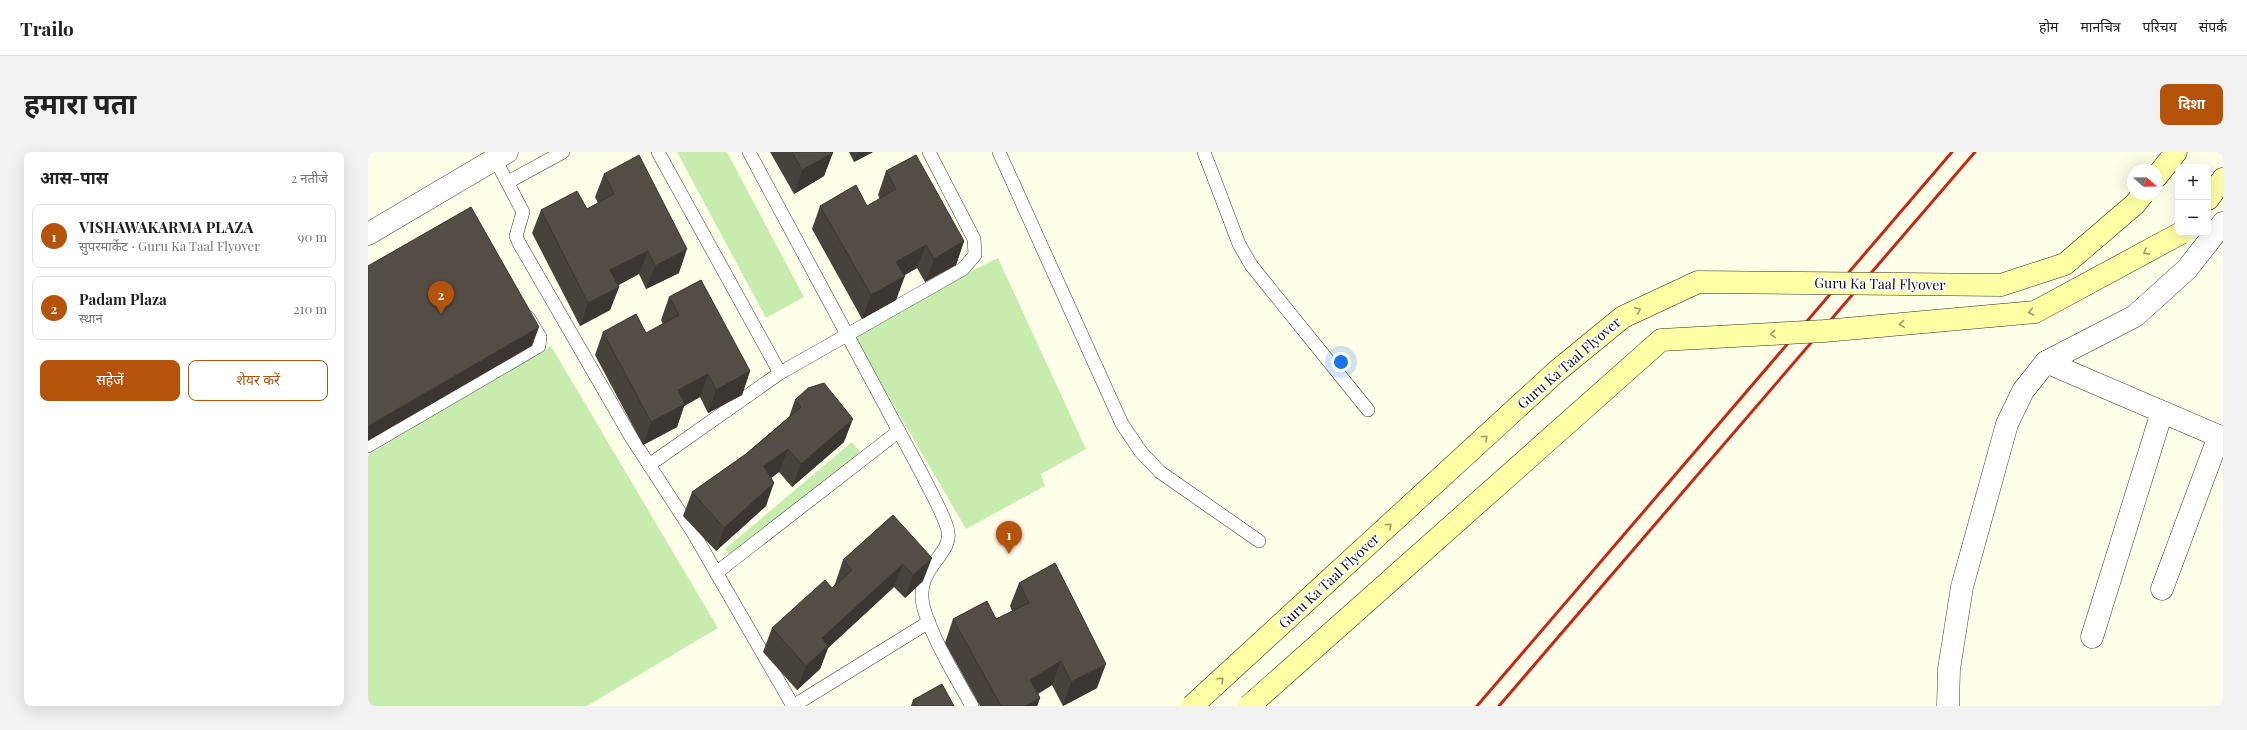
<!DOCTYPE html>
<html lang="hi">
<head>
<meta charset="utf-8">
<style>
  body { margin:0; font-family:"Playfair Display","Noto Sans Devanagari",serif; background:#f2f2f2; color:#222 }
  .controls { position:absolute; right:12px; top:12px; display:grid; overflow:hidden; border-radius:8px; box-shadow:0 4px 16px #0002 }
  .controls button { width:36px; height:36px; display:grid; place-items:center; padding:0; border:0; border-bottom:1px solid #e0e0e0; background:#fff; color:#222; font:20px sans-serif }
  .compass { position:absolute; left:1759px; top:12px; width:36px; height:36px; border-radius:50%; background:#fff; box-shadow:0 4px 16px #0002; rotate:110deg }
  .you { position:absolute; left:973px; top:210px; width:14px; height:14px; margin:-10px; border:3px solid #fff; border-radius:50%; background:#1a73e8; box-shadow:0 0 0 6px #1a73e833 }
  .badge { display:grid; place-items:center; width:26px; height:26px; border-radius:50%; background:#b45309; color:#fff; font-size:13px; font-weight:700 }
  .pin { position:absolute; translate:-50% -33px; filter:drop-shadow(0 1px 2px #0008) }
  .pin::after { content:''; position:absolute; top:21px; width:14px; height:12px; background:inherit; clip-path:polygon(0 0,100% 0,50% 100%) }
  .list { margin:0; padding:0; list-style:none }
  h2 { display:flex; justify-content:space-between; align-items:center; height:52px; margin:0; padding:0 16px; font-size:17px }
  h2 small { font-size:13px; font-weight:400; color:#767676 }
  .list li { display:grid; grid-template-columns:26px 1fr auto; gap:12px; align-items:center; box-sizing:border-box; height:64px; margin:0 8px 8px; padding:0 8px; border:1px solid #e0e0e0; border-radius:8px }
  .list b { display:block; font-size:15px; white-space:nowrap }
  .list p { margin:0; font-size:13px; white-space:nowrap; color:#767676 }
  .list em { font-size:13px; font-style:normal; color:#767676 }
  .actions { display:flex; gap:8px; padding:12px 16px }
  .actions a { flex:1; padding:9px 0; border:1px solid #b45309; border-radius:8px; text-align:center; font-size:14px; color:#b45309 }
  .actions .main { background:#b45309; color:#fff }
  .map { position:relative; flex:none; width:1855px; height:554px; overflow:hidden; border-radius:8px }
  header { display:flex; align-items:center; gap:24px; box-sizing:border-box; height:56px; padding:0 20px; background:#fff; border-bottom:1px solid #e0e0e0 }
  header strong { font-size:19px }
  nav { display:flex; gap:22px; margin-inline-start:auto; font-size:14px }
  .intro { display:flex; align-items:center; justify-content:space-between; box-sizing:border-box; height:96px; padding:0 24px }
  h1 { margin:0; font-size:28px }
  .button { padding:10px 18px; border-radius:8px; background:#b45309; color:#fff; font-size:14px; font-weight:700 }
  main { display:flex; gap:24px; padding:0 24px }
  aside { flex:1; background:#fff; border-radius:8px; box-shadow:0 4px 16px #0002 }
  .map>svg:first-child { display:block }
  .green { fill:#c6edae }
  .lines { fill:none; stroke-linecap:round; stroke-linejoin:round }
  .lane-casing { stroke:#3e3e3e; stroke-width:14 }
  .street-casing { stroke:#3e3e3e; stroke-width:23 }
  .secondary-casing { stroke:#2d2d2d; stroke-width:23 }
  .lane { stroke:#fff; stroke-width:13 }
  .street { stroke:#fff; stroke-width:22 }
  .secondary { stroke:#fcffa3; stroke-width:22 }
  .rail { stroke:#c72716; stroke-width:3 }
  .secondary-bridge-casing { stroke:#2d2d2d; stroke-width:23; stroke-linecap:butt }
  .secondary-bridge { stroke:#fcffa3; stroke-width:22 }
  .wall { fill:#48423c }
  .shaded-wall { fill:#3b3631 }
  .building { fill:#544d46; stroke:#3b3631 }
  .oneway { stroke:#9c9d66 }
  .labels { text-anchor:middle; stroke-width:4; stroke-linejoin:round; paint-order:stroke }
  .street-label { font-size:14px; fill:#0b0b0b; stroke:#fff }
</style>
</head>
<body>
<header>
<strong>Trailo</strong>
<nav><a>होम</a><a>मानचित्र</a><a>परिचय</a><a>संपर्क</a></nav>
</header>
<div class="intro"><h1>हमारा पता</h1><a class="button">दिशा</a></div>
<main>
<aside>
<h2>आस-पास<small>2 नतीजे</small></h2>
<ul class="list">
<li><span class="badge">1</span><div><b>VISHAWAKARMA PLAZA</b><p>सुपरमार्केट · Guru Ka Taal Flyover</p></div><em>90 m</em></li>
<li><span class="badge">2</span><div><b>Padam Plaza</b><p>स्थान</p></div><em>210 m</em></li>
</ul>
<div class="actions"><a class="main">सहेजें</a><a>शेयर करें</a></div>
</aside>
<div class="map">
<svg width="1855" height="554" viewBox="0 0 1855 554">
  <rect width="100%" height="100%" fill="#fffee8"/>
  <g class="green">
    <path d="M309,0H359L436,145L398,166Z"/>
    <path d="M630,106L718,297L673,322L677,334L598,377L482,178Z"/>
    <path d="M183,194L350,476L219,554H0V303Z"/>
    <path d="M484,290L500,311L369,413L357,397Z"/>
  </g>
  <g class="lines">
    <g class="lane-casing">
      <g id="lane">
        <path d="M290,0L412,221"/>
        <path d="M381,0L555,324C561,337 579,368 580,380C584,402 552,413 554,446C556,473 590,529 604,554"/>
        <path d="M631,0L754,272L773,300L792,320L891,389"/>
        <path d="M836,0L871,92L883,113L1000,258"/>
        <path d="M127,7L155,60L148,84L151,91L263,285L326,382L425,554"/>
        <path d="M140,30L195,0"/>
        <path d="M0,294L171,194L172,185L160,165"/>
        <path d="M281,313L412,221L595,117L607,103L606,87L561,0"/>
        <path d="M348,421L531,279"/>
        <path d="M425,554L561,470"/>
      </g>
    </g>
    <g class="street-casing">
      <g id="street">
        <path d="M0,82L139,0"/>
        <path d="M1678,210L1855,286"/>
        <path d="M1794,437L1851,284"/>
        <path d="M1724,485L1794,260"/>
        <path d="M1580,554L1581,517L1594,435L1639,272L1655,239L1678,210L1767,164L1819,117L1855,71"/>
      </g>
    </g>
    <g class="secondary-casing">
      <g id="secondary">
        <path d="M1789,24L1808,0"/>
        <path d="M1840,47L1855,27"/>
      </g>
    </g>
    <use href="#lane" class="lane"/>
    <use href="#street" class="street"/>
    <use href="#secondary" class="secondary"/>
    <g class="rail">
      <path d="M1109,554L1584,0"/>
      <path d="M1131,554L1607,0"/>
    </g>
    <g class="secondary-bridge-casing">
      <g id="secondary-bridge">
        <path d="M824,554L1189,219L1255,165L1330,130L1633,133L1697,112L1767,52L1775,42"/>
        <path d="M881,554L1293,188L1456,179L1667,160L1813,81"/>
      </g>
    </g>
    <use href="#secondary-bridge" class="secondary-bridge"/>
  </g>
  <g class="wall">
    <path d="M402,0H464L456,24L426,42Z"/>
    <path d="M481,0H505L486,10Z"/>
    <path d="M518,19L596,89L588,113L557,130L549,116L536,123L528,148L494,167L444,77L452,54H499L512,47L510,43Z"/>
    <path d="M236,22L311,121L278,137L271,122L250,133L251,135L242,158L212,174L164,81L173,58L219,57L230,51L227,45Z"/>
    <path d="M301,145L382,219L374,243L340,261L332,245L316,254L309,275L275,293L227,203L235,180L278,181L295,172L293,168Z"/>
    <path d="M427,248L476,290L424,335L411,320L403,326L398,354L348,399L315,364L324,340L378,302L421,265Z"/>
    <path d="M525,363L555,429L537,446L526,435L460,496L452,517L429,538L395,500L404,476L464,436L467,432L475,408Z"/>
    <path d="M651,431L729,536L695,554L684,533L670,542L672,546L669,554H612L577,491L585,467H628L644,459L642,454Z"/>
    <path d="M545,548L586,554H543Z"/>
  </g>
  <g class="shaded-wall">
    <path d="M490,0H505L486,10Z"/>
    <path d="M465,1L456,24L426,42L434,18Z"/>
    <path d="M596,89L588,113L557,130L566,107Z"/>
    <path d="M558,93L549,116L520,133L528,110Z"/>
    <path d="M319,97L311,121L278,137L287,114Z"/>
    <path d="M280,99L271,122L234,142L242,118Z"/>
    <path d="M537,124L528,148L494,167L503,143Z"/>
    <path d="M251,135L242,158L212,174L220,151Z"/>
    <path d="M171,175L164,194L0,289V274Z"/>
    <path d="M382,219L374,243L340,261L348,238Z"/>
    <path d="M340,222L332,245L316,254L309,275L275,293L283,270L310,238Z"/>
    <path d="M485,267L476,290L424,335L433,312Z"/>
    <path d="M420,297L411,320L387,338L396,314Z"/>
    <path d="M406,331L398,354L348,399L356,376Z"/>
    <path d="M564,406L555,429L537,446L545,423Z"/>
    <path d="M535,412L526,435L460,496L452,517L429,538L438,514L454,486Z"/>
    <path d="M693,509L684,533L654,551L662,528Z"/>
    <path d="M738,512L729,536L695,554L703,530Z"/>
    <path d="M672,546L669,554H658Z"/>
  </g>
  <g class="building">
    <path d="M424,0H464L465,1L434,18Z"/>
    <path d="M271,3L319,97L287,114L280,99L242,118L251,135L220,151L173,58L209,39L219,57L246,42L236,22Z"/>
    <path d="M548,3L596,89L566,107L558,93L528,110L537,124L503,143L452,54L488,33L499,54L528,37L518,19Z"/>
    <path d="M103,55L171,175L0,274V114Z"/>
    <path d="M333,128L382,219L348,238L340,222L310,238L317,252L283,270L235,180L268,162L278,181L311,163L301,145Z"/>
    <path d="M456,231L485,267L433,312L420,297L396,314L406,331L356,376L324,340L378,302L433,255L427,248L440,236Z"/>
    <path d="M525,363L564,406L545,423L535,412L454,486L460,494L438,514L404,476L457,428L464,436L484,418L475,408Z"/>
    <path d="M687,411L738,512L703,530L693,509L662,528L672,546L658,554H633L585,467L619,449L628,467L661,451L651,431Z"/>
    <path d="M574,532L586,554H548L545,548Z"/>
  </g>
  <defs><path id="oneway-chevron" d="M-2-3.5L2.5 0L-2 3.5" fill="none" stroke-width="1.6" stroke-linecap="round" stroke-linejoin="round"/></defs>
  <g class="oneway">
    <use href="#oneway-chevron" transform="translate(1778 100) rotate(151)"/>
    <use href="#oneway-chevron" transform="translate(1270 158) rotate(-25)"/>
    <use href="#oneway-chevron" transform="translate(1663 160) rotate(169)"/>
    <use href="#oneway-chevron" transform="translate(1534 172) rotate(175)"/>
    <use href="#oneway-chevron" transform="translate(1405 182) rotate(177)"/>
    <use href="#oneway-chevron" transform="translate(1117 286) rotate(-43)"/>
    <use href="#oneway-chevron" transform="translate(1021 374) rotate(-43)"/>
    <use href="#oneway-chevron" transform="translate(853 528) rotate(-43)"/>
  </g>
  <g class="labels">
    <g class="street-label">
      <text transform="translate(1512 132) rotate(1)" y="5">Guru Ka Taal Flyover</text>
      <text transform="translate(1201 211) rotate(-41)" y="5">Guru Ka Taal Flyover</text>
      <text transform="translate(961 429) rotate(-43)" y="5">Guru Ka Taal Flyover</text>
    </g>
  </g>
</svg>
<div class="controls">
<button>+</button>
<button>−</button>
</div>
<svg class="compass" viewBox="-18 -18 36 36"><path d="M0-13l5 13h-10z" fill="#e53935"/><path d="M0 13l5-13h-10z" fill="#767676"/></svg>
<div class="you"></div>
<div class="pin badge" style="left:641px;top:402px">1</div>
<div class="pin badge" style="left:73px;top:162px">2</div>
</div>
</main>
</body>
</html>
